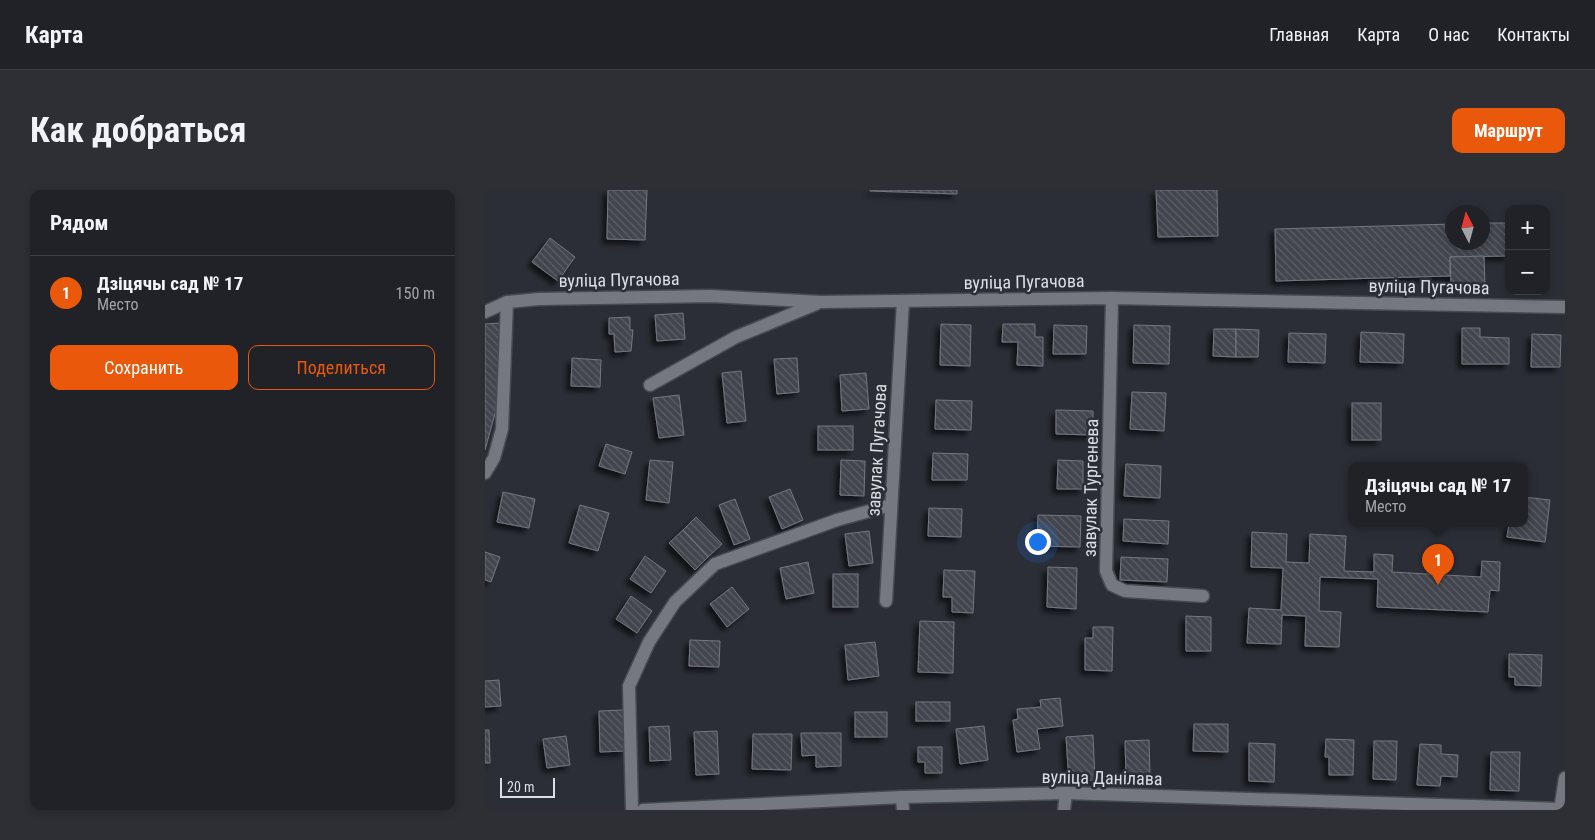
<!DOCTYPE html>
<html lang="ru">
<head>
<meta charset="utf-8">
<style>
  body { margin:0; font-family:"Roboto Condensed",sans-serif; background:#2d2f34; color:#f1f3f6 }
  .controls { position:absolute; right:15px; top:15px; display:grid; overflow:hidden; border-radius:10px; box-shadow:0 2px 8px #0003 }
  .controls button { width:45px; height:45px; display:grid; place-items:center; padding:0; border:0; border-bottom:1px solid #3d3f45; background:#202228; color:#f1f3f6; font:25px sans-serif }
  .compass { position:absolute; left:960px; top:15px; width:45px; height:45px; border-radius:50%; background:#202228; box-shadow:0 2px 8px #0003; rotate:354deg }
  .scale { position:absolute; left:15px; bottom:12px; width:55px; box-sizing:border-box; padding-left:5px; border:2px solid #dcdee3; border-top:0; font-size:14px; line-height:18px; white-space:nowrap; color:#dcdee3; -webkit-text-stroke:4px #2b2e36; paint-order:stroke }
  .you { position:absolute; left:552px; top:351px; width:18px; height:18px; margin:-12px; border:4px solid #fff; border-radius:50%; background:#1a73e8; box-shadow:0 0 0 8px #1a73e833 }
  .badge { display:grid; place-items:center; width:32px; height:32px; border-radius:50%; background:#ea580c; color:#fff; font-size:16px; font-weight:700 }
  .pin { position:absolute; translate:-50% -41px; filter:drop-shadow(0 1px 2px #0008) }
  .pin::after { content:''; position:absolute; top:26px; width:18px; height:15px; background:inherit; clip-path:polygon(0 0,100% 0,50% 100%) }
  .popup { position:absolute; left:863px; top:272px; width:180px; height:65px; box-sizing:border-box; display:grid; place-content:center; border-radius:10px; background:#202228; filter:drop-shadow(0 1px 4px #0005); font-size:16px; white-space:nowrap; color:#a2a4a8 }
  .popup b { font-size:19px; color:#f1f3f6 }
  .popup::after { content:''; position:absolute; left:50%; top:100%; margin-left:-10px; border:10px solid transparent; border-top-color:#202228 }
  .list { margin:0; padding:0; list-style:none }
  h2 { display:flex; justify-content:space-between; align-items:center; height:65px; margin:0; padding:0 20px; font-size:21px }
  h2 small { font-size:16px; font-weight:400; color:#a2a4a8 }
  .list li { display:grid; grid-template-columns:32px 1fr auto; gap:15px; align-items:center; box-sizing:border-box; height:75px; padding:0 20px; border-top:1px solid #3d3f45 }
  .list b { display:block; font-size:19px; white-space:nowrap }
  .list p { margin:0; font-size:16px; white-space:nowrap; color:#a2a4a8 }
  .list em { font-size:16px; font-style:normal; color:#a2a4a8 }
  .actions { display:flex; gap:10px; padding:15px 20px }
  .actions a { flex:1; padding:11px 0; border:1px solid #ea580c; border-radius:10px; text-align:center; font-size:18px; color:#ea580c }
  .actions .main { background:#ea580c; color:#fff }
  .map { position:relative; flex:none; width:1080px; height:620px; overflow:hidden; border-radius:10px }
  header { display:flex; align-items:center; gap:30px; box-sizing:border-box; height:70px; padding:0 25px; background:#202228; border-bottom:1px solid #3d3f45 }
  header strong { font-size:24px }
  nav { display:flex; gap:28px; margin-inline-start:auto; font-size:18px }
  .intro { display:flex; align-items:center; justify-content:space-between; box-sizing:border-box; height:120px; padding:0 30px }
  h1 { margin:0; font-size:35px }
  .button { padding:12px 22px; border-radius:10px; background:#ea580c; color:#fff; font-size:18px; font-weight:700 }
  main { display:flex; gap:30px; padding:0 30px }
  aside { flex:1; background:#202228; border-radius:10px; box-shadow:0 2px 8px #0003 }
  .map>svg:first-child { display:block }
  .building { fill:url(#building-back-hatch); stroke:#737780; filter:url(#shadow) }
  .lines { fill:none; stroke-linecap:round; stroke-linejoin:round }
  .minor-casing { stroke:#484a50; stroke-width:15 }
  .minor { stroke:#757881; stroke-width:12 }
  .labels { text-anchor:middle; stroke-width:5; stroke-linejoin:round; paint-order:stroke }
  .street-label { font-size:18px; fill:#dcdee3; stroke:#2b2e36 }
</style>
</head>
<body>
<header>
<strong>Карта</strong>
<nav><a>Главная</a><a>Карта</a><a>О нас</a><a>Контакты</a></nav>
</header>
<div class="intro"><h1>Как добраться</h1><a class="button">Маршрут</a></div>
<main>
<aside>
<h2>Рядом<small></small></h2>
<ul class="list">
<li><span class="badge">1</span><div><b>Дзіцячы сад № 17</b><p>Место</p></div><em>150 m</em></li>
</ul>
<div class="actions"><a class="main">Сохранить</a><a>Поделиться</a></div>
</aside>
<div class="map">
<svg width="1080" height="620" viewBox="0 0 1080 620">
  <defs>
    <pattern id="building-back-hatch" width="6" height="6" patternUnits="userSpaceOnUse" patternTransform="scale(1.25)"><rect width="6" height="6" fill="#42454e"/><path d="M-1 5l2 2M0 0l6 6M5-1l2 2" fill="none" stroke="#5d5f67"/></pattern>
    <filter id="shadow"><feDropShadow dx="-4.5" dy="4.5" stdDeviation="2.5" flood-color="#0009"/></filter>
  </defs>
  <rect width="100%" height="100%" fill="#2b2e36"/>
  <g class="building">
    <path d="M123,0H162L160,50L122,49Z"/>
    <path d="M385,0H472V4L385,1Z"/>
    <path d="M671,0H732L733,46L673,47Z"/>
    <path d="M998,33H1024V66L965,67V86L791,91L790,39L968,34V52H998Z"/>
    <path d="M65,48L90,67L73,91L47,72Z"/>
    <path d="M999,66L1000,95L966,96L965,67Z"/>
    <path d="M198,123L200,149L172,151L170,125Z"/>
    <path d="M145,127V140H148L146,161L130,162L129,144H124V128Z"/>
    <path d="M16,133L11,220L0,260V134Z"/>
    <path d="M456,134L486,135L485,176L455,175Z"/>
    <path d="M518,134H550V147H558V176L532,175L533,152H517Z"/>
    <path d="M569,135L602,136L601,164H568Z"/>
    <path d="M649,135L685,136L684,174L648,173Z"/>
    <path d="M977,138H995V147L1024,148V174H977Z"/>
    <path d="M729,139H751V167L728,166Z"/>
    <path d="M751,139L774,140L773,167H751Z"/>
    <path d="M876,142L919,144L918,173L875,172Z"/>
    <path d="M804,143L841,144L840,173L803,172Z"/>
    <path d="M1047,144L1076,145L1075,177H1046Z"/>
    <path d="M87,168L116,170L115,197L86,196Z"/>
    <path d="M312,168L314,202L292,204L289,169Z"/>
    <path d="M256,181L261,231L242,233L237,183Z"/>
    <path d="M381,183L384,219L357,221L355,185Z"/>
    <path d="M647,202L681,203L679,241L645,239Z"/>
    <path d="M194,205L199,245L174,248L168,208Z"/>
    <path d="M451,210L487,211L486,240L450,239Z"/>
    <rect x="867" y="213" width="29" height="37"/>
    <path d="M571,220L608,221V245L571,244Z"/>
    <rect x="333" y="236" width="35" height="24"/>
    <path d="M121,254L147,262L140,284L114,276Z"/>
    <path d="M448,263L483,264L482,290H447Z"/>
    <path d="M165,270L188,272L184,313L161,310Z"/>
    <path d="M356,270L380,271L379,306L355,305Z"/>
    <path d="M573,270L598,271V299H572Z"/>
    <path d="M641,274L676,276L675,308L639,306Z"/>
    <path d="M305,299L318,330L297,339L284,307Z"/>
    <path d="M18,302L50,309L44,338L12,332Z"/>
    <path d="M1039,307L1065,310L1060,352L1022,347L1024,334H1039Z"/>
    <path d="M250,309L265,349L249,355L234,315Z"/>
    <path d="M95,315L124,323L113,361L84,353Z"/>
    <path d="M444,318L477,319L476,347L443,346Z"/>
    <path d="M553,325L596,326L595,357L552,356Z"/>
    <path d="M211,327L237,354L223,367L198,340Z"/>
    <path d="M639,329L684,331L683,354L638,351Z"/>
    <path d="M198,340L223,367L210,380L184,353Z"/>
    <path d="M384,341L388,373L364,376L360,344Z"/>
    <path d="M767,342L802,344L801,372L824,373L825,344L861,346L859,381L889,382V364L908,365L907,382L996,387L997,371L1015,372L1014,401L1005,400L1003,422L892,417L893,389L835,387L834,421L856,422L854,457L820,456L821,426L797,425L796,454L762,453L764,418L796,420L798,378L766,377Z"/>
    <path d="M0,362L15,367L6,392L0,390Z"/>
    <path d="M160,366L181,381L166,403L145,389Z"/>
    <path d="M636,367L683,369L682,392L635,390Z"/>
    <path d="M323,372L329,403L301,409L295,378Z"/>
    <path d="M563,377L592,378L591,419L562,417Z"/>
    <path d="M459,380L490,381L488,423L467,422V407H458Z"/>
    <rect x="348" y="384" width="25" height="33"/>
    <path d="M247,397L264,419L242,437L225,414Z"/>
    <path d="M146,406L167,421L152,443L131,429Z"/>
    <path d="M701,426L726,427V461H701Z"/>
    <path d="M435,431L469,432L468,483L433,482Z"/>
    <path d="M608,437H628L627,481L600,480V448H608Z"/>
    <path d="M205,450L235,451L234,477L204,476Z"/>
    <path d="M390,452L394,486L363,490L360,455Z"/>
    <path d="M1024,464L1057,465L1056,496L1030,495V487H1024Z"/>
    <path d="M14,490L16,516L0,517V491Z"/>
    <path d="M575,508L578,536L552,539L555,559L532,562L528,530L533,529L532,519L556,517L555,510Z"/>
    <rect x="431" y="512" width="34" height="19"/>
    <path d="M138,520L140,561L115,562L114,521Z"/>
    <rect x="370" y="522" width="32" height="25"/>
    <path d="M709,534H743V562L708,561Z"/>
    <path d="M184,536L186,570L165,571L164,537Z"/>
    <path d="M499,536L503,570L475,574L471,539Z"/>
    <path d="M0,540H4L5,573H0Z"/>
    <path d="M232,541L234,584L211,585L209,542Z"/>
    <path d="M316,543H356V576L331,577V565L317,566Z"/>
    <path d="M268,544H307L306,580L267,579Z"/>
    <path d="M608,545L610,590L584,592L581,547Z"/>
    <path d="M81,546L85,575L62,578L58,549Z"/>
    <path d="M841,549L869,550L868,585H844V567H840Z"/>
    <path d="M664,550L665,585H641L640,551Z"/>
    <path d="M889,551H912L911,590L888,589Z"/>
    <path d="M764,553L790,554L789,592L764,591Z"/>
    <path d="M935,554L956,555V564L973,565L972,587L956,586L955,596L932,595Z"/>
    <path d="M433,557H457V583H440V572H433Z"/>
    <path d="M1006,562H1035L1034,601L1005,600Z"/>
  </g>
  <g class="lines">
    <g class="minor-casing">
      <g id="minor">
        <path d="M627,108L621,381L627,395L640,401L718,406"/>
        <path d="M0,122L22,112L54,109L226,106L336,112L627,108L1080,117"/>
        <path d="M165,195L251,147L331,114"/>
        <path d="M0,283L9,268L17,239L22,112"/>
        <path d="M401,411L418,111"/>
        <path d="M417,607L418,620"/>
        <path d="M147,620L144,496L164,452L190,412L230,374L352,330L406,315"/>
        <path d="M158,620L417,607L581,603L1076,619"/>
        <path d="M579,620L581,603"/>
        <path d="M1075,620L1080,588"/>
      </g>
    </g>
    <use href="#minor" class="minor"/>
  </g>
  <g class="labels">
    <g class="street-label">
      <text transform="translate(134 90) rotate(-1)" y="6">вуліца Пугачова</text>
      <text transform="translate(539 92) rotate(-1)" y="6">вуліца Пугачова</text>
      <text transform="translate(944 97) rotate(1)" y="6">вуліца Пугачова</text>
      <text transform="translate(392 260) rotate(-87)" y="6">завулак Пугачова</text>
      <text transform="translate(606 298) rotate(-89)" y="6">завулак Тургенева</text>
      <text transform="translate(617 588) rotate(1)" y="6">вуліца Данілава</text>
    </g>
  </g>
</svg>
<div class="controls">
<button>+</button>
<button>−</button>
</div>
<svg class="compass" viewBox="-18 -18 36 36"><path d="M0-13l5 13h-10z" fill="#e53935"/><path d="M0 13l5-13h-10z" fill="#a2a4a8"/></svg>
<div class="scale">20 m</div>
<div class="you"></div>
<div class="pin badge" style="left:953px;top:395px">1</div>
<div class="popup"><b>Дзіцячы сад № 17</b>Место</div>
</div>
</main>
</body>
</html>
